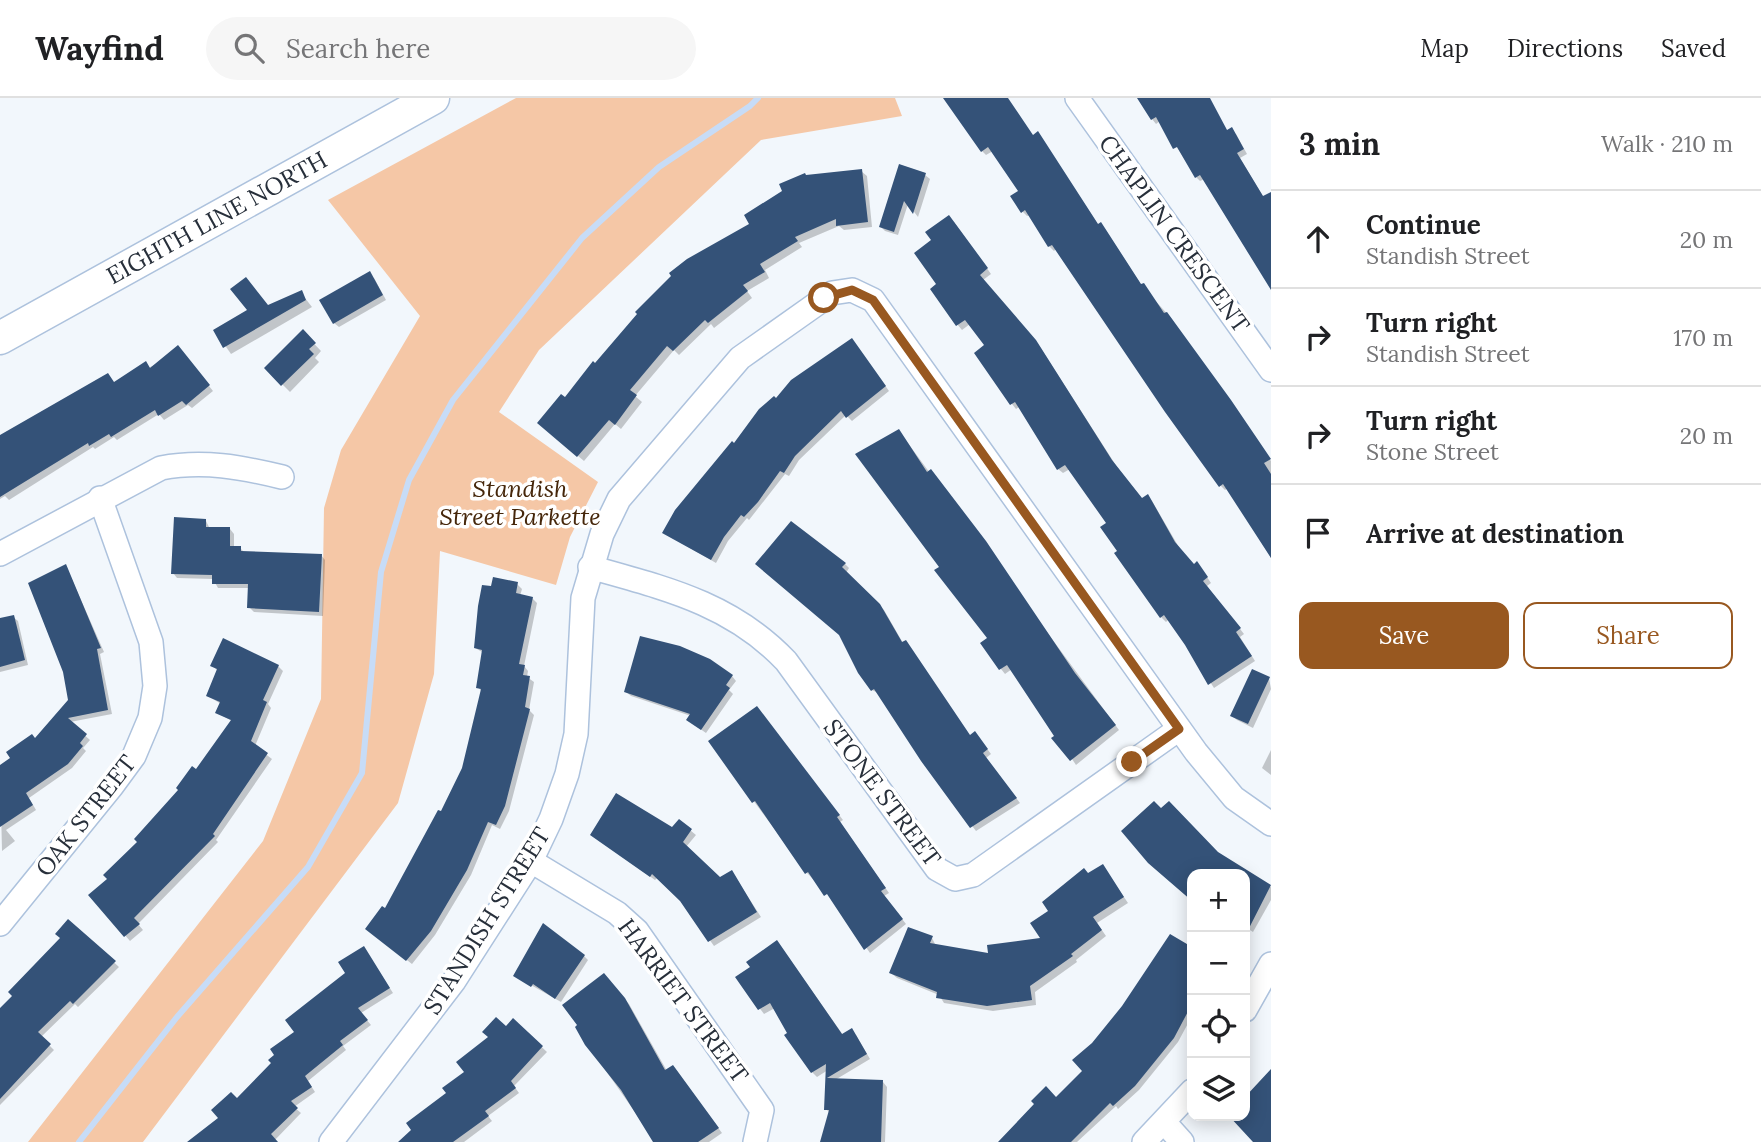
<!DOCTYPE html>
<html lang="en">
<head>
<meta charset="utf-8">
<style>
  body { margin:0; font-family:Lora,serif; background:#f6f6f6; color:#202124 }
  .controls { position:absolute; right:21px; bottom:21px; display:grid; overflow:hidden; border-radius:14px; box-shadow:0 4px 18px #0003 }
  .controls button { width:63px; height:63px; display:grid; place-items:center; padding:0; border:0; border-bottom:2px solid #e0e0e0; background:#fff; color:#202124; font:35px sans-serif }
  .stop { position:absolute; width:21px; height:21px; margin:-16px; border:5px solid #985820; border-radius:50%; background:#fff }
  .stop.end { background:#985820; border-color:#fff; box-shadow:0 2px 7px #0008 }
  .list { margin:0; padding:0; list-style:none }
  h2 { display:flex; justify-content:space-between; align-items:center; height:91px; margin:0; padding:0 28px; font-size:30px }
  h2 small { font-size:23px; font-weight:400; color:#757577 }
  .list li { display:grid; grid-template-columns:46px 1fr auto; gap:21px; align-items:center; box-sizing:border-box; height:98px; padding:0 28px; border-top:2px solid #e0e0e0 }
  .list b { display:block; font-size:26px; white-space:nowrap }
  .list p { margin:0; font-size:23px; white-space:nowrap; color:#757577 }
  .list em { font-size:23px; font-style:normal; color:#757577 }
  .actions { display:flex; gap:14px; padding:21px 28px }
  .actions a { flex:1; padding:16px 0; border:2px solid #985820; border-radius:14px; text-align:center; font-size:24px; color:#985820 }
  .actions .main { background:#985820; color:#fff }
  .icon { flex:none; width:38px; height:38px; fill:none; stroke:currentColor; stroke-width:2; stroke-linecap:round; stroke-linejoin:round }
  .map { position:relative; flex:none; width:1271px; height:1044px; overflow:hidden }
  header { display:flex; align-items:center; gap:42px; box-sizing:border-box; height:98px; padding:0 35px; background:#fff; border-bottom:2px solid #e0e0e0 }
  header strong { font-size:33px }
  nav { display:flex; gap:38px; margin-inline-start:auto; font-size:24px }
  .search { width:490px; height:63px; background:#f6f6f6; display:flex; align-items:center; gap:18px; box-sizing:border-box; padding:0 24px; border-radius:38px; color:#757577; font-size:26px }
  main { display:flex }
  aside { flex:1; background:#fff }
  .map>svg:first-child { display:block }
  .green { fill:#f5c7a6 }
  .shadow { fill:#0003 }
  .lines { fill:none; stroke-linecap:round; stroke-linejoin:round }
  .stream { stroke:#c7dcf7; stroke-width:6 }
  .building { fill:#345278 }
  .street-casing { stroke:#adc2dd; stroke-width:26 }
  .secondary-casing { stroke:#adc2dd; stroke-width:35 }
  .street { stroke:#fff; stroke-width:23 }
  .secondary { stroke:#fff; stroke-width:32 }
  .route { stroke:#985820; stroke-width:9 }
  .labels { text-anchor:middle; stroke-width:7; stroke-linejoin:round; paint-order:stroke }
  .street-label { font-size:24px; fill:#272f3a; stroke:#fff }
  .park-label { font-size:24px; font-style:italic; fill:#45260a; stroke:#fff }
</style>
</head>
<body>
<header>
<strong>Wayfind</strong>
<div class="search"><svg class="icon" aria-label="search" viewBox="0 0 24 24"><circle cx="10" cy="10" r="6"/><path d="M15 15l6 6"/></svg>Search here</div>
<nav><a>Map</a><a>Directions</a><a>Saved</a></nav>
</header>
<main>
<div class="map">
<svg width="1271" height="1044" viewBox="0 0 1271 1044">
  <rect width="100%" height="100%" fill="#f2f7fc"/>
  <path class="green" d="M516,0H895L902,18L761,42L539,252L499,314L598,384L570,439L556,487L440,453L434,576L398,705L143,1044H28L263,743L321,601L324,410L341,352L420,218L328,102Z"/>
  <g class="shadow">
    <path d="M945,0H1000L1033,38L1038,35L1099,128L1105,131L1142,188L1171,220L1271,363V460L1228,390L1225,392L1220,387L1056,151L1054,153L1049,148L1030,117L1027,118L1023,114L1012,99L1020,93L993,53L986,57L982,53Z"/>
    <path d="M1139,0L1208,1L1228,34L1236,36L1247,56L1240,60L1264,100L1271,96V183L1205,81L1200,83L1196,79L1160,23L1156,26L1152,21Z"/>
    <path d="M861,73L867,78L872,129L844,132L839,128L799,145L802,149L765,172L769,180L747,193L752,200L714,230L711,226L679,257L674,252L635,298L642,304L621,331L615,326L584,363L545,330L596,268L807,79Z"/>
    <path d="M925,77L930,81L918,119L908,106L898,137L885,133L881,129Z"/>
    <path d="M954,124L991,176L983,182L1040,249L1117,369L1143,402L1148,398L1152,403L1180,451L1194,468L1201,470L1211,485L1207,488L1244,536L1240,539L1255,563L1214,590L1169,521L1166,524L1161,519L1120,454L1109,426L1070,371L1063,375L1058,371L1019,309L1016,311L1012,306L976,255L987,247L970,226L962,232L946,213L938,187Z"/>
    <path d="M374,180L386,202L339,229L334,225Z"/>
    <path d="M301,195L312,209L231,256L215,233Z"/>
    <path d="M303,234L321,253L315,260L319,264L290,294L266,270Z"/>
    <path d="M856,247L889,293L852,323L846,317L799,362L789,378L785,376L749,422L747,420L728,443L716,465L664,435L735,347L776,302Z"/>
    <path d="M182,254L213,293L192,310L188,307L164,322L159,316L117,342L114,339L95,351L93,349L9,402L5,398L0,401V340Z"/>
    <path d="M899,333L1119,632L1076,667L1012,571L1005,576L1001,571L989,541L941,469Z"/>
    <path d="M206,423L210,431H230L234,436V450H240L245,455L321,457L325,462L323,518L254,514L249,509V490H218L213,481L177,480L173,475Z"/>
    <path d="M845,466L849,470L846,475L884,512L903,545L970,639L979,640L991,656L986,660L1020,705L976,733L922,662L878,595L872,592L842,537L761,471Z"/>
    <path d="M66,468L104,554L100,556L112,616L70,624L90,642L83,650L86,653L72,670L29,700L36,712L6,732L15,743L2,753L0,669L36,642L70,602Z"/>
    <path d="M517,486L522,491L520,498L532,500L537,505L524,568L528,573L527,579L534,584L529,612L534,617L509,713L500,731L492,727L471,777L435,837L412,866L372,835L442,716L463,671L482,594L478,589L484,555L475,550Z"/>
    <path d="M13,519L18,523L28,567L0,574V522Z"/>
    <path d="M212,567L278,568L283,573L268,606L271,610L255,648L272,661L216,742L218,744L138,826L143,832L130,843L90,797L109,781L196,674L232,623L217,615L221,606L208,598L218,573Z"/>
    <path d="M732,578L736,583L729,592L733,596L706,635L693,626L691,618L631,598L626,594Z"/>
    <path d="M1269,580L1271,591L1253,630L1237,622L1232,618Z"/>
    <path d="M761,615L843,722L840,724L889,795L884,798L906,826L870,855L832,800L807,775L710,644Z"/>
    <path d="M1271,652V677L1262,670Z"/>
    <path d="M679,723L696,737L686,749L720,781L732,774L761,819L714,848L682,803L658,779L655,782L597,741L673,731Z"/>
    <path d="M1124,733L1217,755L1271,789V802L1253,834L1245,829V776H1192V803Z"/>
    <path d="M1103,768L1128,805L1097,825L1106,838L1076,862L1077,864L1035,894L1036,907L993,913L944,905L939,897L897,880L891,875L932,840L936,848L990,857L1044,841L1051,813Z"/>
    <path d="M69,823L119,869L78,909L75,906L41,939L54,952L0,1007V913L62,840Z"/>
    <path d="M1171,838L1192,851V918L1178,944L1139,992L1118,1011L1116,1008L1077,1044H1002L1056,1001L1084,973L1093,946L1123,909Z"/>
    <path d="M781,849L843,937H856L870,961L835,982L883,984L887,989L885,1044H822L830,1015L826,1011L828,972L817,979L812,974L787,938L789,936L775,910L764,916L737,880Z"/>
    <path d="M364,850L393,895L361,915L371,927L343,948L346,952L308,983L315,994L294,1009L301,1015L273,1044H190L221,1020L273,966L348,875Z"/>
    <path d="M584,858L588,862L561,904L515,878Z"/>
    <path d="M608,882L629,906L667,973L677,974L722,1035L709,1044H656L587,946Z"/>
    <path d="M514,923L547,954L514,988L519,995L488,1018L492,1023L464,1044H401Z"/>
  </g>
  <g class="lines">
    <path class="stream" d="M79,1044L177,919L308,769L362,675L381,474L409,382L453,302L582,140L659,69L750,8L758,0"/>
  </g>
  <g class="building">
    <path d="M943,0H1008L1033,37L1038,33L1098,126L1101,124L1141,186L1144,185L1164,215L1167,214L1231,302L1271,361L1264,365L1271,376V460L1223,386L1219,389L1165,314L1052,147L1048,149L1025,112L1021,115L1010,98L1018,93L988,49L981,54Z"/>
    <path d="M1137,0H1210L1227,32L1232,29L1244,51L1237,55L1263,98L1271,94V192L1200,77L1195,80L1177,49L1173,51L1156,19L1151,22Z"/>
    <path d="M899,66L926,75L913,116L904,103L894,134L879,129Z"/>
    <path d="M862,71L868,124L836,128V121L795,139L798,143L760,166L765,174L743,187L748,193L708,225L705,222L673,253L667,248L630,292L637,297L615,327L609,322L577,359L537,325L561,296L565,299L593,263L595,265L637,216L635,214L671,178L669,175L687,161L749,126L744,117L782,93L779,86L805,75L806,77Z"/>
    <path d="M949,117L988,170L980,177L1036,242L1112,362L1142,400L1148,396L1175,444L1194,466L1197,463L1208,479L1203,483L1241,530L1236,534L1252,558L1208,587L1185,547L1164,517L1160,520L1114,455L1117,453L1100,429L1106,425L1065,367L1057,372L1015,304L1010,307L974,255L984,247L965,222L956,228L930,191L936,186L914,155L931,142L925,134Z"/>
    <path d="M370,173L383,197L333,226L319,202Z"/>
    <path d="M246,179L268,207L302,192L306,202L223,250L213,232L247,212L230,191Z"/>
    <path d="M303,231L316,245L309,251L314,256L281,288L264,270Z"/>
    <path d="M852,240L886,288L846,320L841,313L795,358L784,375L780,373L758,404L744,419L741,417L724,439L711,462L662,435L675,412L732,343L734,345L759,311L774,298L776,300L791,282Z"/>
    <path d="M178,247L210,287L186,307L182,303L158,318L155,312L111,339L109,336L89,348L88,345L0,399V337L108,275L114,284L146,263L150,270Z"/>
    <path d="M899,331L927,374L931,371L986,443L1075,575L1116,627L1070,663L1051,640L1054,638L1007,567L999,572L980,545L987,540L934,472L939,469L855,356Z"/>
    <path d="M174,419L206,421V429H230V448H241V453L322,456L319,514L247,510L248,486H212V477L171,476Z"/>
    <path d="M791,423L846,465L842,469L880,506L902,544L906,542L970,637L975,633L988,651L983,655L1017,700L970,730L921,663L874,591L871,593L858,575L839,537L755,466Z"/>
    <path d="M66,466L101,550L97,551L108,612L68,620L87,636L80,645L83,648L68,666L26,695L33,707L0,729V667L10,660L6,654L32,636L35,640L68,602L63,574L28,485Z"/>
    <path d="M493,479L518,484L516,495L533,499L519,566L525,567L523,577L530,578L525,609L530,611L505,708L496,727L488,724L467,772L431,833L406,863L365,831L382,808L385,810L438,712L441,713L462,670L481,591L476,590L482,552L474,550L478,508L482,487L491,488Z"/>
    <path d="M14,517L25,562L0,569V520Z"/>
    <path d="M640,538L680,548L710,561L733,577L726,587L730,590L701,632L686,622L690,616L624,594Z"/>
    <path d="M223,540L279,567L263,602L267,604L251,643L268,655L213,736L215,738L134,820L140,826L124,839L88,797L107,781L103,777L137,744L134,741L178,692L176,690L192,668L196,671L231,622L215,615L220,604L206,598L217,571L210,568Z"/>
    <path d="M1252,571L1270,579L1248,626L1230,618Z"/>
    <path d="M757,608L840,717L837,719L886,790L881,793L903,821L864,852L827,796L824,798L808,774L805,776L755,703L752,705L708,643Z"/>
    <path d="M616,695L672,729L679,721L692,731L683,744L720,779L732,772L757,814L708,844L680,803L652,776L650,779L590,737Z"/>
    <path d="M1154,703L1161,710L1169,703L1218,754L1271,787L1245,838V776H1192V803L1148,765L1121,733Z"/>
    <path d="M1103,766L1124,799L1093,819L1102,832L1071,856L1073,858L1030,888L1032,902L987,908L936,900L937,894L889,875L908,829L933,838L930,845L988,855L987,847L1040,840L1030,825L1048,813L1042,804L1084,770L1088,775Z"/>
    <path d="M68,821L116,863L73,906L70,903L38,934L51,946L0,1001V910L12,898L8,894L60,840L55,836Z"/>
    <path d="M543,825L585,857L555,901L533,886L531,889L513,878Z"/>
    <path d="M1170,836L1192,849V906L1174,940L1135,988L1113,1008L1110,1005L1071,1044H998L1034,1006L1031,1003L1046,988L1056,999L1082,973L1072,962L1092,945L1122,908Z"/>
    <path d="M777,842L842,936L852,930L867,956L827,980L883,982L881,1044H820L829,1012H824L826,966L811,975L784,937L787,935L770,905L758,912L735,879L750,869L746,864Z"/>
    <path d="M364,848L390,890L358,910L368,922L340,943L343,947L305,978L312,989L291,1003L298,1010L271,1036L278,1044H187L218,1020L211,1012L231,994L237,1000L271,965L268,962L274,957L270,951L294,934L285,922L345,875L338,864Z"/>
    <path d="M604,875L625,900L665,972L673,967L719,1030L698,1044H653L621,992L585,947L575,929L577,927L562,907Z"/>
    <path d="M496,919L506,928L513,920L543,948L511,983L516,990L485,1013L489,1018L453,1044H398L411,1032L406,1025L446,995L442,990L464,974L456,964L488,939L482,934Z"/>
    <path d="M1271,971V1044H1253L1229,1018H1245V999Z"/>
  </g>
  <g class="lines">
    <g class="street-casing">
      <g id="street">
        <path d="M1077,0L1271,272"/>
        <path d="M0,456L161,370C203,362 241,369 282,379"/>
        <path d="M590,469C664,490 731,505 786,563L937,771L955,781L973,777L1179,631"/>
        <path d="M531,763L617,815L637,833L762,1012L755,1044"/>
        <path d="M0,826L112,688L134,658L150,620L155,588L151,544L100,400"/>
        <path d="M1245,912L1271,866"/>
        <path d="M1164,1024L1182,1044"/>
        <path d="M331,1044L454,883L531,763L551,721L567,676L576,636L583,500L602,436L619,401L740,260L832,195L852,192L873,202L1196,654L1234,700L1271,726"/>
        <path d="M1144,1044L1192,993"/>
      </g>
    </g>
    <g class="secondary-casing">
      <path id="secondary" d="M0,240L433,0"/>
    </g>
    <use href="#street" class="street"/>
    <use href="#secondary" class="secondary"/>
  </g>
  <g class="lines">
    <path class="route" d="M824,200L852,192L873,202L1179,631L1132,664"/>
  </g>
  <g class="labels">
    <g class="street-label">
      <text transform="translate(217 120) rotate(-29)" y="8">EIGHTH LINE NORTH</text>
      <text transform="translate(1174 136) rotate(54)" y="8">CHAPLIN CRESCENT</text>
      <text transform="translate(882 695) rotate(53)" y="8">STONE STREET</text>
      <text transform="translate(86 718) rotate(-52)" y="8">OAK STREET</text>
      <text transform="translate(487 823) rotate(-58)" y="8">STANDISH STREET</text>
      <text transform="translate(683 903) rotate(53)" y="8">HARRIET STREET</text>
    </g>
    <g class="park-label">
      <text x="520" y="399">Standish<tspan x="520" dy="28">Street Parkette</tspan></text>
    </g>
  </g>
</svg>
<div class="controls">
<button>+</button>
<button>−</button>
<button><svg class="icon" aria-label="locate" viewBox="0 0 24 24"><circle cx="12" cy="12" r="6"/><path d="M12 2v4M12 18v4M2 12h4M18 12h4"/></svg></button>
<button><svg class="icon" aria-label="layers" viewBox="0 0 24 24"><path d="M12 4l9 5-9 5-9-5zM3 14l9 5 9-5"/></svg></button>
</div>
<div class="stop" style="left:824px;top:200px"></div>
<div class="stop end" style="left:1132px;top:664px"></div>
</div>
<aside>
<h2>3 min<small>Walk · 210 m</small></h2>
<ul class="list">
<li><svg class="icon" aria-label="ahead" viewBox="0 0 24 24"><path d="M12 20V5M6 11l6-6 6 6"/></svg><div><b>Continue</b><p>Standish Street</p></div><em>20 m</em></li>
<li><svg class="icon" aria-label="right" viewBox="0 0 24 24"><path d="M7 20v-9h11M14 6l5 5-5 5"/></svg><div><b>Turn right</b><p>Standish Street</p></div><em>170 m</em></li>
<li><svg class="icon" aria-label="right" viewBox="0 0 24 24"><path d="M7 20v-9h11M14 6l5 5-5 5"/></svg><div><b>Turn right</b><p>Stone Street</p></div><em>20 m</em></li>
<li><svg class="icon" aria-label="arrive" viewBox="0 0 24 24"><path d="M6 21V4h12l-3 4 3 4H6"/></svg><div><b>Arrive at destination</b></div></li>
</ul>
<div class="actions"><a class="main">Save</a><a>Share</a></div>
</aside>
</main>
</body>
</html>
